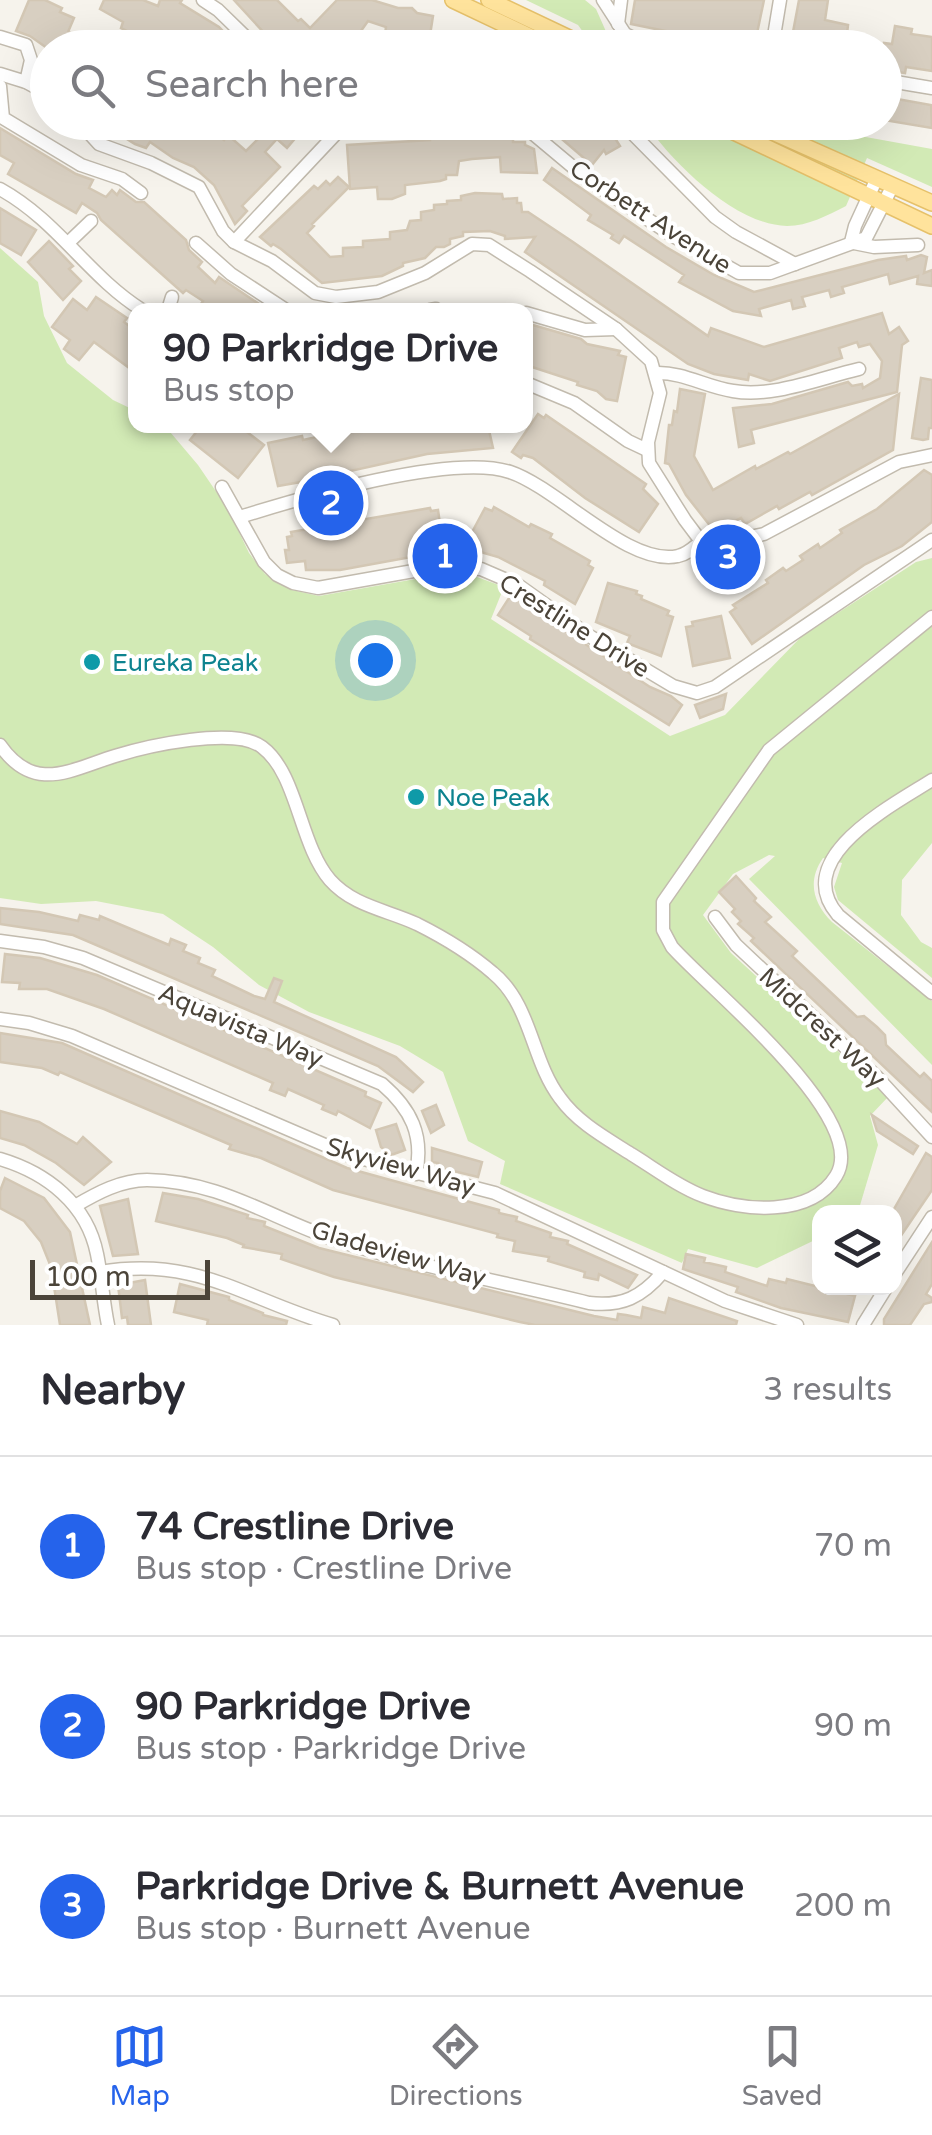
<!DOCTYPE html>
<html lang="en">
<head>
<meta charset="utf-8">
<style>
  body { margin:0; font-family:"Varela Round",sans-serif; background:#f7f7f7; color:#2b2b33 }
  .controls { position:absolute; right:30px; bottom:30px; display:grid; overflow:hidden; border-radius:20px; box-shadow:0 10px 40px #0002 }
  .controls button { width:90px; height:90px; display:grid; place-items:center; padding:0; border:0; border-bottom:2px solid #e1e1e2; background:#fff; color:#2b2b33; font:50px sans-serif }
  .scale { position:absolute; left:30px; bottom:25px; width:180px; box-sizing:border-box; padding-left:10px; border:5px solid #4b4439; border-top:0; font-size:28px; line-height:35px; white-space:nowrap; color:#4b4439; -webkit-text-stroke:8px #fff; paint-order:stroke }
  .you { position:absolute; left:375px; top:660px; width:35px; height:35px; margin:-25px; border:8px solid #fff; border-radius:50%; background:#1a73e8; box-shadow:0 0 0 15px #1a73e833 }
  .badge { display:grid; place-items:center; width:65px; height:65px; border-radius:50%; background:#2563eb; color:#fff; font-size:32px; font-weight:700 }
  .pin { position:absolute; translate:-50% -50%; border:5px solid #fff; box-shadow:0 2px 10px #0006 }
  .popup { position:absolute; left:128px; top:303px; width:405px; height:130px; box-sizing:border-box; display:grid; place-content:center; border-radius:20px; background:#fff; filter:drop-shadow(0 2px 8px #0005); font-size:32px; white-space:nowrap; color:#7c7c81 }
  .popup b { font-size:38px; color:#2b2b33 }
  .popup::after { content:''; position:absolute; left:50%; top:100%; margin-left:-20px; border:20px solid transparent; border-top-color:#fff }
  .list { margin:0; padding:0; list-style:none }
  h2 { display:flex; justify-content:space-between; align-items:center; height:130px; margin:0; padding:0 40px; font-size:42px }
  h2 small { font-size:32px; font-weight:400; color:#7c7c81 }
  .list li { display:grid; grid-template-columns:65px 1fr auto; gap:30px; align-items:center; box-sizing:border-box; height:180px; padding:0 40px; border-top:2px solid #e1e1e2 }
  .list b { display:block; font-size:38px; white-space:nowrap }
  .list p { margin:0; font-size:32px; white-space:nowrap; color:#7c7c81 }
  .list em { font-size:32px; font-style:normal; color:#7c7c81 }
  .icon { flex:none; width:55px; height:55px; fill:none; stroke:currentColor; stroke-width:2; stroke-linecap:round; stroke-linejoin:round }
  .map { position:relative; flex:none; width:932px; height:1325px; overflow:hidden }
  .search { position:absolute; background:#fff; box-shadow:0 10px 40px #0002; left:30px; right:30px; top:30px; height:110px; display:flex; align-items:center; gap:25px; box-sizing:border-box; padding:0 35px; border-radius:55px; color:#7c7c81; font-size:38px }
  .sheet { height:670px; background:#fff }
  nav { display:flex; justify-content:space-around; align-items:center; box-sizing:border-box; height:140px; border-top:2px solid #e1e1e2; background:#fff; font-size:28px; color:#7c7c81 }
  nav a { display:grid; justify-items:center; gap:5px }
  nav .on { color:#2563eb }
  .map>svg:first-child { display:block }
  .green { fill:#d2eab5 }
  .building { fill:#d8cfc1; stroke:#d3c7b4; stroke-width:2.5 }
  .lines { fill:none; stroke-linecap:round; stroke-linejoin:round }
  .minor-casing { stroke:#c2bbae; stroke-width:15 }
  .major-casing { stroke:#e6c16a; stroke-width:18 }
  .minor { stroke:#fff; stroke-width:12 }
  .major { stroke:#ffe39c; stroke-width:15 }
  .culture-dot { fill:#0f9aa8; stroke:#fff; stroke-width:4 }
  .labels { text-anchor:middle; stroke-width:8; stroke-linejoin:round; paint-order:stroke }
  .street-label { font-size:25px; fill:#4b4439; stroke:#fff }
  .culture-label { font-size:25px; fill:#0d838f; stroke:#fff; text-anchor:start }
</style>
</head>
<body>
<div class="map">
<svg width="932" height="1325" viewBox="0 0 932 1325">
  <rect width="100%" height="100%" fill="#f6f3ec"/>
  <g class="green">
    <path d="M526,0H585L596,9L612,45L625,47H594L578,25Z"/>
    <path d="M645,123H816V128L932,149V187L867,158L846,206C828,215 808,226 787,226C735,225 673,163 645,123Z"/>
    <path d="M0,248L38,282L44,316L67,363L113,400L136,411V426H165L198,465L228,509L249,553L265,574L292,590L319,596L461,571L504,587L491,619L670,736L725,715L801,637L916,562L932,558V843L902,880L901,915L921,942L932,948V978L838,900L834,887L842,863L823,858C807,881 813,903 832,922L932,1001V1065L749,879L775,856L769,855L733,874L703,915L731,953L888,1097L870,1116L878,1145L858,1212H820L819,1238L757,1268L688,1249L682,1263L500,1184L505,1161L468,1141L443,1072L400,1046L309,1012L259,985L213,947L163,914L96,901L41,904L0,898Z"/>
  </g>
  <g class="building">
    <path d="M29,0H45L62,8L60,12L74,18L68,32L82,38L78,48H47L30,36L16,31Z"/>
    <path d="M104,0H143L158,6L160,0H182L180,3L219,27L239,48H140L143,39L121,28L123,22L100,9Z"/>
    <path d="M234,0H277L298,21L301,19L310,28L337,0H372L398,8H412L417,13L433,16L428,48H383L386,27L368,21L351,45L341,34L328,48H278Z"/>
    <path d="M635,0H764L755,43L690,36L631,24Z"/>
    <path d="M799,0H828L825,20L848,25L847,34L872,38L871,48H790Z"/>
    <path d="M895,26L912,29L911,34L932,37V71L906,67L905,73L884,70V43L892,44Z"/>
    <path d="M886,97L931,105L932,128L884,120Z"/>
    <path d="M100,122H200L224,140L228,135L246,151L263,134L250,122H309L287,148L277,139L265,152L280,167L242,206L247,211L235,224L214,185L194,167L173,158L150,142L146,148L135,144Z"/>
    <path d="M542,122H605L620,146L606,154L604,150L592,165Z"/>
    <path d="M482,127V131H513V142H525V145L534,149L537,173L501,172L500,157L472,159L459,161L457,175H446V179L440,181L405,185V194L392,199H378L377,187L350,189L347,145L430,140V137L461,129Z"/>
    <path d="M0,128L76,174L93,180L89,188L106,197L112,190L117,195L120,190L136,202H144L186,240L189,250L202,262L198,267L215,283L219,277L268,310H197L203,301L186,290L183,293L101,220L97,213L82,203L76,213L8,174L14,163L0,155Z"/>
    <path d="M552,168L666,247L714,275L754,292L878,260L906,256L907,260L921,255L927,257L924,273L932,270V286L917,284L918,276L890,284L888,274L842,287L844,293L831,297L829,290L802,297L805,306L793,309L791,300L759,309L761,316L733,311L679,282L684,275L624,236L619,243L611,238L613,235L588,220L591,215L544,180Z"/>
    <path d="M338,177L349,187L312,224L314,226L307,233L330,257L343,256V248L363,247V241L390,239V232L407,230L410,221L421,220V212L434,210V205L447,204V201L461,200V196L475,193L502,194L503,199L517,198V203H521L522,212H528L573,242L708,336L711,328L764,347L882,313L889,334L899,327L908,341L902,345L897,392L751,430L754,443L739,447L733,408L772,404L848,382L852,386L862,384L863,388L880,378L882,361L870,344L859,347L857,342L839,348L842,358L770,381L749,374L748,380L714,374L688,364L525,252L535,237L505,239V236L490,231L463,232V236L450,239V244L444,247H436L425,258L403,263V266L382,276L322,283L281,249L273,244L271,246L260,237L314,186L318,189L326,181L330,185Z"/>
    <path d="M0,208L36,230L21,255L0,243Z"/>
    <path d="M49,241L73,266L69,269L81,281L63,300L28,262Z"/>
    <path d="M96,297L127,318L124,322L136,331V373L94,342L79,360L64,349L70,340L52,327L73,299L87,310Z"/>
    <path d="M526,323L581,339L587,344L620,351L618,355L626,357L617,401L606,399L597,391L577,385L578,382L526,365Z"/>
    <path d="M921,378L932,380V428H929L928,439L923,440L912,438Z"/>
    <path d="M680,389L705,394L694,456L713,490L755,466L756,469L788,452L790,454L899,394L893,450L812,495L810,492L779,509L777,506L745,524L741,518L720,529L718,526L711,527L686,495L669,464L665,463L669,425H672L674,411L677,412Z"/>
    <path d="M538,414L544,418L546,415L646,484L643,489L658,504L639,532L585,498L533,458L523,455L521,458L512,452Z"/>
    <path d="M201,426H239L264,445L238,478L190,440Z"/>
    <path d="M345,426H488L493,448L427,454L346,472L339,468L317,473L318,477L312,480L278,486L268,443L302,436L303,440L326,435V430Z"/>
    <path d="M924,470L932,475V522L902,546L864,565L752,644L730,612L736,608L733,605L768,583L766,580L783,568L786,571L803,560L800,556L818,544L820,548L842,533L840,530L877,509Z"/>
    <path d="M494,507L529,527L531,524L552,534L550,538L590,561L588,565L593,568L575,604L544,585L545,581L498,557L474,550L473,553L463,549L485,508L492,511Z"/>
    <path d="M430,508L431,511L438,510L444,551L340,570H306L305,561L287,563L285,550H289L287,537L292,536L291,532Z"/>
    <path d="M608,583L637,591L636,594L642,596L641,599L669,611L667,615L673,617L661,656L627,643L630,636L596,622Z"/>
    <path d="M511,595L650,687L671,696L682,705L669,725L530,639L531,636L498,615Z"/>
    <path d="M721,616L730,658L693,666L686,627L693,626L692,622Z"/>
    <path d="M726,694L723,709L700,718L695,705Z"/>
    <path d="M736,876L756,898L754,901L771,917L765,922L797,951L792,956L857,1017L864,1016L877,1027L885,1035L886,1045L920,1077L924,1073L932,1081V1112L751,941L754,938L738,924L741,921L732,912L735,909L719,892Z"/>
    <path d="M0,908L39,912L78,921L80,915L99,920L100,916L169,945L171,939L186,945L183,951L200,958L198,963L215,970L212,976L254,996L265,999L274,978L282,981L274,1002L396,1057L423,1082L413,1092L378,1066L73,935L0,924Z"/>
    <path d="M5,954L40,958L97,975L366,1092L365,1096L381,1103L370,1128L338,1111L336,1115L322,1109L324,1105L288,1089L285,1096L270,1090L273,1083L104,1009L47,989H19L20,983L2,982Z"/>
    <path d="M0,1033L62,1043L347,1168L499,1210V1213L517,1217L516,1221L551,1233L550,1237L568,1241L567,1244L637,1275L628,1288L599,1274L598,1280L584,1277L585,1272L548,1261L549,1257L513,1251L515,1241L497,1237L498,1234L333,1190L261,1158L229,1149L231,1145L60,1072L58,1075L42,1068L0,1062Z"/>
    <path d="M436,1105L444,1125L431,1133L422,1111Z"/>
    <path d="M0,1111L39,1122L77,1144L83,1137L111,1162L84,1185L56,1163L24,1145L0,1138Z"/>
    <path d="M872,1115L918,1146L913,1154L877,1131Z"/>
    <path d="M396,1124L405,1150L391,1155L381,1147L376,1130Z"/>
    <path d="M432,1148L482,1162L478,1177L437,1167L438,1163L432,1162Z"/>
    <path d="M926,1153L932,1157V1190L894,1246V1209Z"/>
    <path d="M5,1178L44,1198L70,1232L90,1325H60L51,1267L41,1242L24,1221L0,1208V1191Z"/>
    <path d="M163,1193L198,1199L248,1215L247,1218L265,1222L264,1226L319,1248L594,1316L617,1320L618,1314L626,1315L641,1318L643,1307L665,1313L669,1298L737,1321L736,1325H535L520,1322L334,1277L281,1259L282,1254L243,1247L244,1245L227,1238L156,1221Z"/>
    <path d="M128,1199L138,1254L113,1256L100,1206Z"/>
    <path d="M932,1242V1284L926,1294L932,1298V1302L924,1304L910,1325H884V1319Z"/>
    <path d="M686,1254L705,1258L704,1262L726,1267L725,1272L767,1286L769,1279L786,1283L787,1279L855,1296L848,1322L781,1308L736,1292L738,1287L683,1269Z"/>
    <path d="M145,1280L151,1325H128L127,1317L122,1318L118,1285Z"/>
    <path d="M180,1284L229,1297V1300L263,1313V1315L287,1321L286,1325H207L208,1320L174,1312Z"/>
  </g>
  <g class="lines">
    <g class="minor-casing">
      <g id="minor">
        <path d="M203,0L218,10L257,48"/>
        <path d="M603,0L625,34L654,48"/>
        <path d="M618,24L621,0"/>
        <path d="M0,37L26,45L31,60L26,82"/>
        <path d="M772,48L780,0"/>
        <path d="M0,74L26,82L48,94"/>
        <path d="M884,80L932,88"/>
        <path d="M0,86L3,118L81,165L122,179L141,193"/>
        <path d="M79,122L99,144L151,163L199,187L223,231L234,242L272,261L315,293L336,297L378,292L425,273L472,244L489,245L530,271L616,329L651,361L660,393L648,442L649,463L685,520L697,536L707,541L721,543L764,534L899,462L932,455"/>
        <path d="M344,122C374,133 400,129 430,122"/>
        <path d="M519,122L586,178L673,236L739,273H770L866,238L893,185"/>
        <path d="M628,122L634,135L715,217L736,232L795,264"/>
        <path d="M0,189C58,221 88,276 142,310"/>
        <path d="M69,242L91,221"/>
        <path d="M234,242L346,123"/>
        <path d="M851,242L855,226L877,178"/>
        <path d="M196,243L231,274L286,310"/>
        <path d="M854,243L874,247L918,245"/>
        <path d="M168,310L172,297"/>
        <path d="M430,310L436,309"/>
        <path d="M526,313L585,330L616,329"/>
        <path d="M656,373C683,372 706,387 733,391C773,398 820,378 859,369"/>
        <path d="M526,383L574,403L628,441L647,450"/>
        <path d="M222,487L264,562L277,575L293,583L318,588L436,567L481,569L518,585L591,637L673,686L697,693L715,687L932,540"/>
        <path d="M240,517C300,498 452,453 510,472C558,488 629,567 678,556C688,554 695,546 703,540"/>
        <path d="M0,745C34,794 70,770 115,756C147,746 235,726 262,747C298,774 299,844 330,880C353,906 387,910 417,924C443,937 471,954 493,973C532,1005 531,1060 560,1098C578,1123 606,1138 631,1154C654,1168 677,1186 703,1196C742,1211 810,1218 836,1176C872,1119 709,989 672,947L663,930V902L769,750L932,617"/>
        <path d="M932,780C893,805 789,858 838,915L932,993"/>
        <path d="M715,917L736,945L877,1077L932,1137"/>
        <path d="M0,941L44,947L83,958L382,1084C411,1109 424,1135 416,1174"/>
        <path d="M0,1019L29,1023L72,1036L348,1155L495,1193L725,1301L797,1325"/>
        <path d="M0,1159C47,1173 87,1204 97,1254C102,1278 103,1301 108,1325"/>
        <path d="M75,1206C97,1193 121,1180 147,1180C221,1181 270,1218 336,1240C418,1267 505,1282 589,1303C622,1307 642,1297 663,1272"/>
        <path d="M100,1272C199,1256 244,1299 333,1325"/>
        <path d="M894,1275L932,1217"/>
        <path d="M863,1325L886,1288"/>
      </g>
    </g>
    <g class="major-casing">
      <g id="major">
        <path d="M453,0L554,48"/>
        <path d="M489,0L590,48"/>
        <path d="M713,122L932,226"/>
        <path d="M750,122L932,203"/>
      </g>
    </g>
    <use href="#minor" class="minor"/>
    <use href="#major" class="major"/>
  </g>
  <g class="culture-dot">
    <circle cx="92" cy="662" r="10"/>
    <circle cx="416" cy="797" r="10"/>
  </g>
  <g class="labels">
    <g class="street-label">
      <text transform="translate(651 216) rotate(33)" y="9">Corbett Avenue</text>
      <text transform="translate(575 625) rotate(32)" y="9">Crestline Drive</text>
      <text transform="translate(241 1025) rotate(23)" y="9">Aquavista Way</text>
      <text transform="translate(823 1027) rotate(43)" y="9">Midcrest Way</text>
      <text transform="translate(401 1166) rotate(16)" y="9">Skyview Way</text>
      <text transform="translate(399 1253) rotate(16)" y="9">Gladeview Way</text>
    </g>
    <g class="culture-label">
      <text x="112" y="671">Eureka Peak</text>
      <text x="436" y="806">Noe Peak</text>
    </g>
  </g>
</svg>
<div class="controls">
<button><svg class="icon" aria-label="layers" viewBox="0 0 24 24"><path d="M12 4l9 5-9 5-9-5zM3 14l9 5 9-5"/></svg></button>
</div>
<div class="scale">100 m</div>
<div class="you"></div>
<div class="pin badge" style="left:445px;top:556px">1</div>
<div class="pin badge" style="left:331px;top:503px">2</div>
<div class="popup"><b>90 Parkridge Drive</b>Bus stop</div>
<div class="pin badge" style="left:728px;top:557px">3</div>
<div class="search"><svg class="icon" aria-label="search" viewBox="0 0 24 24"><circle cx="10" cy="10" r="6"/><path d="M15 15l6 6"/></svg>Search here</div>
</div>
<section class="sheet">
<h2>Nearby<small>3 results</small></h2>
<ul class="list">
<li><span class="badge">1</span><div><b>74 Crestline Drive</b><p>Bus stop · Crestline Drive</p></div><em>70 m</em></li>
<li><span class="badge">2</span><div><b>90 Parkridge Drive</b><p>Bus stop · Parkridge Drive</p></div><em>90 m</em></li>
<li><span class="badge">3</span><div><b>Parkridge Drive &amp; Burnett Avenue</b><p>Bus stop · Burnett Avenue</p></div><em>200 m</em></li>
</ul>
</section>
<nav>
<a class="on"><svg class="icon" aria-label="map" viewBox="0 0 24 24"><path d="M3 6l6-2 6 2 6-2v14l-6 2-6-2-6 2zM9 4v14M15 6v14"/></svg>Map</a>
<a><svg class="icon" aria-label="directions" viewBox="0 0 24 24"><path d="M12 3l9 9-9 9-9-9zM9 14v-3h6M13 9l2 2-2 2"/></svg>Directions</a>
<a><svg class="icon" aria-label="saved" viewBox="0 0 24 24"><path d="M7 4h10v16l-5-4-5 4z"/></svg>Saved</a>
</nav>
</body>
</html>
